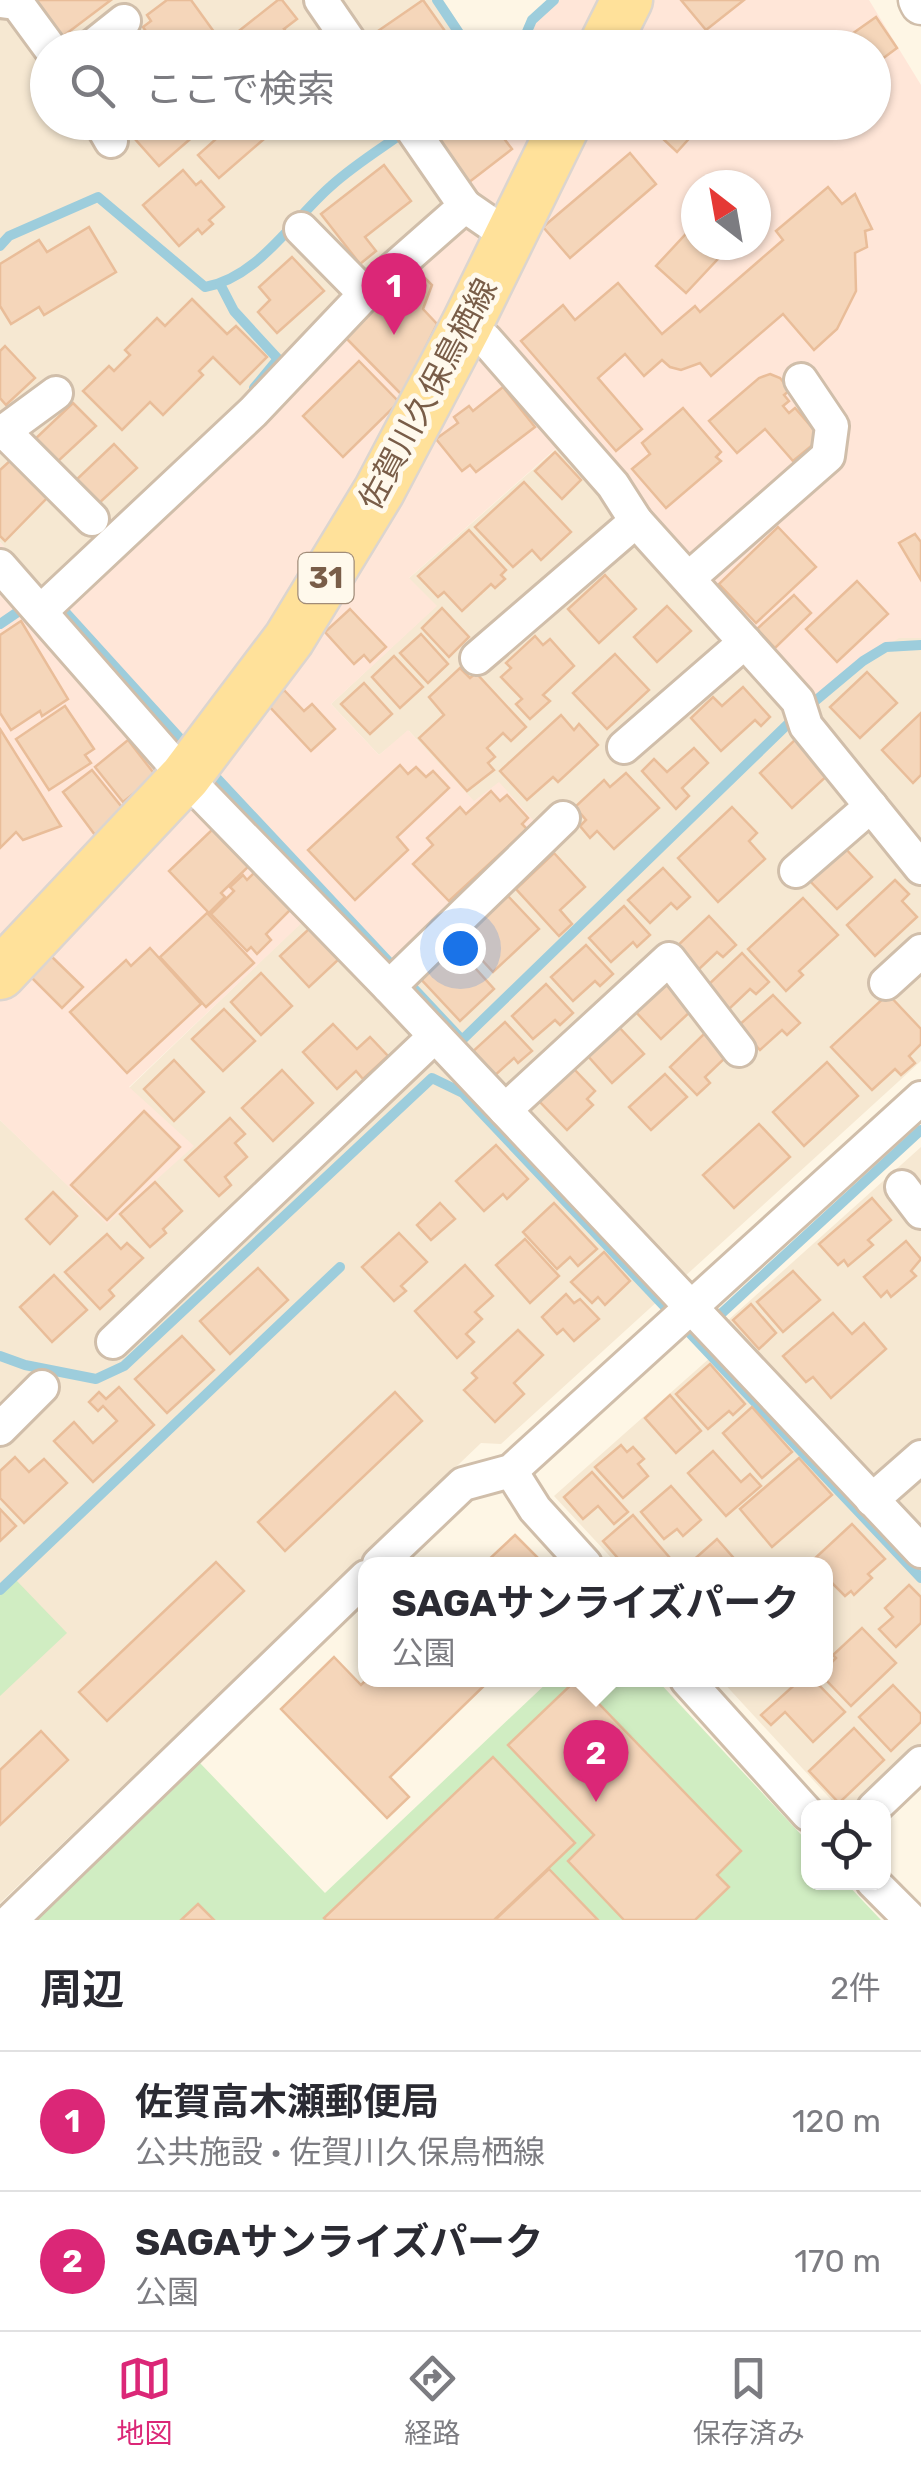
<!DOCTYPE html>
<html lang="ja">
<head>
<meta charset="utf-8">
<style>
  body { margin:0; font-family:Rubik,"Noto Sans JP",sans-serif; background:#f7f7f7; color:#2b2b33 }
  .controls { position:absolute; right:30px; bottom:30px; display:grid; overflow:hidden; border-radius:20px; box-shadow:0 2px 8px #0004 }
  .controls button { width:90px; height:90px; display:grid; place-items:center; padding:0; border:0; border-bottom:2px solid #e1e1e2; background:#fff; color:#2b2b33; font:50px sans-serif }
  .compass { position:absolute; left:681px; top:170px; width:90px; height:90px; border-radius:50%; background:#fff; box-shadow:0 2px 8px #0004; rotate:329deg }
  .you { position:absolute; left:460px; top:948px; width:35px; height:35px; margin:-25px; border:8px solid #fff; border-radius:50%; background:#1a73e8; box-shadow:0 0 0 15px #1a73e833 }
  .badge { display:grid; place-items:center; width:65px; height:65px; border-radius:50%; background:#db2777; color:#fff; font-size:32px; font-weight:700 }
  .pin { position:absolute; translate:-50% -82px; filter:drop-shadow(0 2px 5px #0008) }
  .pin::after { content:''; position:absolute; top:52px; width:35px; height:30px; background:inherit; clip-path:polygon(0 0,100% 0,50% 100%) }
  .popup { position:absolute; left:358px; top:1557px; width:475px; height:130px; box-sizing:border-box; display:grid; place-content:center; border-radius:20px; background:#fff; filter:drop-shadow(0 2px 8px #0005); font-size:32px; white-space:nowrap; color:#7c7c81 }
  .popup b { font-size:38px; color:#2b2b33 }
  .popup::after { content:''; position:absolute; left:50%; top:100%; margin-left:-20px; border:20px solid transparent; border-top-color:#fff }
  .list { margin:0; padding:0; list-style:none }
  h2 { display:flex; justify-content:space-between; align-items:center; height:130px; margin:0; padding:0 40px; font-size:42px }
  h2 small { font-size:32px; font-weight:400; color:#7c7c81 }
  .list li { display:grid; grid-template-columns:65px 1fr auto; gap:30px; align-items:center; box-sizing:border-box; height:140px; padding:0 40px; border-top:2px solid #e1e1e2 }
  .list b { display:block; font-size:38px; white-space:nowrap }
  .list p { margin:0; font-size:32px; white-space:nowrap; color:#7c7c81 }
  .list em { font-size:32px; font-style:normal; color:#7c7c81 }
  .icon { flex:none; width:55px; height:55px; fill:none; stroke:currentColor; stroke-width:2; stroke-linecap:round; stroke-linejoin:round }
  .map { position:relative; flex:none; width:921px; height:1920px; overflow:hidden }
  .search { position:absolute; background:#fff; box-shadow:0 2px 8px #0004; left:30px; right:30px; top:30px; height:110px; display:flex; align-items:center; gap:25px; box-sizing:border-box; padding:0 35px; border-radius:55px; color:#7c7c81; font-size:38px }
  .sheet { height:410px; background:#fff }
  nav { display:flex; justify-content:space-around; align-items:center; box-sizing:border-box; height:140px; border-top:2px solid #e1e1e2; background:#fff; font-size:28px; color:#7c7c81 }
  nav a { display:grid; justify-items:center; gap:5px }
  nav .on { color:#db2777 }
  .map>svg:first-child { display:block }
  .residential { fill:#f6e8d2 }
  .commercial { fill:#ffe6d8; fill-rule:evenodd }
  .green { fill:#d0edc2 }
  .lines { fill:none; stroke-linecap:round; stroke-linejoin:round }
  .stream { stroke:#9dcddc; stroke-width:10 }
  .building { fill:#f5d6ba; stroke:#e9bd99; stroke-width:2.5 }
  .minor-casing { stroke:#d0beaa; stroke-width:38 }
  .tertiary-casing { stroke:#d0beaa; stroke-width:45 }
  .primary-casing { stroke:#dcd5cf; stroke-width:55 }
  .minor { stroke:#fff; stroke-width:32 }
  .tertiary { stroke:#fff; stroke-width:40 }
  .primary { stroke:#ffe19a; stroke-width:50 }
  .labels { text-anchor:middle; stroke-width:10; stroke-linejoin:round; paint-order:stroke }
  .shield { fill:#fff9ec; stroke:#a18c79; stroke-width:2.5 }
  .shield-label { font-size:30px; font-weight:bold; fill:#795d48 }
  .street-label { font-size:32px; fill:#795d48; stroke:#fff9ec }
</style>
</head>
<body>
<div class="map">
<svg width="921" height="1920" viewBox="0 0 921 1920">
  <rect width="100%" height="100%" fill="#fef6e5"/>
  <g class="residential">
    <path d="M0,0H443L474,47L48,48V122L418,123L469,190L57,606L0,542Z"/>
    <path d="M579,429L899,638H921V1061L501,1444L481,1443L0,1903V1120L107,1223L129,1088L308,916L474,802L409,731L379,755L331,704L436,606L408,579Z"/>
    <path d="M921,1147V1535L725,1323Z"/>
    <path d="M720,1349L921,1567V1755L864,1807H838L721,1680H826V1564H617L554,1496Z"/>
  </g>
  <g class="commercial">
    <path d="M558,0H606L583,47L527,48L537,20Z"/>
    <path d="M650,0H869L921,85V638H899L808,701L578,429L409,578L437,606L331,704L379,755L408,730L474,801L499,782L543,831L374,986L308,917L129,1087L194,1146L107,1224L0,1120V999L192,804L589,123L874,122V48L627,47ZM696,185H756V245H696Z"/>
    <path d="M418,123H547L405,415L261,659L0,950V542L57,605L469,191Z"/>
  </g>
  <g class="green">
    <path d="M15,1579L67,1633L0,1696V1594Z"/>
    <path d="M550,1680H657L808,1842V1882L846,1883L881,1920H32L199,1762L325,1893Z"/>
  </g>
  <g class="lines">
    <g class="stream">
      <path d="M437,0L469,48"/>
      <path d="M520,48L532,20L554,0"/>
      <path d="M0,246L9,236L98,197L205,287C259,277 292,220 331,186C354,165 382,148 407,130"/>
      <path d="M220,284L234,311L278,359L254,388"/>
      <path d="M58,604L187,746"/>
      <path d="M0,624L28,605"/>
      <path d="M211,772L462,1040L790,722L863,661L886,647L921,645"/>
      <path d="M711,1323L921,1130"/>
      <path d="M0,1356L25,1365L96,1379L124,1366L432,1078L463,1093L921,1578"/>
      <path d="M0,1590L340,1267"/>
    </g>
  </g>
  <g class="building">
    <path d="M35,0H111L62,37Z"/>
    <path d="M167,0H191L217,36L201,48H158L143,27L151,21L147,15Z"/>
    <path d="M278,0H282L297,19L284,29L294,40L284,48H237L230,38Z"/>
    <path d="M423,0L457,48H385L375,33Z"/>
    <path d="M681,0H744L706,30Z"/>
    <path d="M876,17L897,48L874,65V48H832Z"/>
    <path d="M154,122H186L196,134L159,166L135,139Z"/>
    <path d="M235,122H250L264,139L219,178L198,155Z"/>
    <path d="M437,122H452L459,131L470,122L479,133L492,123L512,149L468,183L427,130Z"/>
    <path d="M645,122H704L677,152Z"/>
    <path d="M630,153L656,184L570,258L543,227Z"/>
    <path d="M384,165L411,201L365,237L376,251L360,264L321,214Z"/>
    <path d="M183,170L196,185L201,181L224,207L209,220L213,224L202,234L198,229L179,246L143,205Z"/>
    <path d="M828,187L842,204L855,194L872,229L865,231L867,247L855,253L856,291L837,329L814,350L783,314L711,376L700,363L681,370L670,367L662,360L644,376L625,354L598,378L642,429L616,451L521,341L563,305L575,320L618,283L662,334L695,306L700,312L783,240L776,231Z"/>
    <path d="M696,223V245H731L686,293L656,266Z"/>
    <path d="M89,227L116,272L44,315L39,307L11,324L0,306V264L39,240L47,252Z"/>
    <path d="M292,257L324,291L277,333L258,312L270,300L259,287Z"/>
    <path d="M413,266L432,285L423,309L437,324L402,395L343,335Z"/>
    <path d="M192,299L227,334L236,326L267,357L240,384L213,357L199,371L203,375L163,415L150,402L122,430L83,391L109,366L114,371L130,355L125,350L157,318L165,326Z"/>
    <path d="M5,346L35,378L6,405L0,398V351Z"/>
    <path d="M359,361L399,402L343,457L303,416Z"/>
    <path d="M770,374L780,378L790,390L784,395L789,401L783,406L789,413L795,408L821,438L793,461L765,429L737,453L709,421L759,378Z"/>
    <path d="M503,387L535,427L476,472L470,465L462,471L436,439L458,423L454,417L469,406L473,411Z"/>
    <path d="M73,403L96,426L56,463L34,440Z"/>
    <path d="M683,408L721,452L716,457L721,461L666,508L632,469L650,454L642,443Z"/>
    <path d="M114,444L137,468L97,505L75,481Z"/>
    <path d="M555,452L581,480L562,499L535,471Z"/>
    <path d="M12,459L49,496L5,541L0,536V470Z"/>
    <path d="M524,482L571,532L541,560L532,550L513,567L475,527Z"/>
    <path d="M778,527L816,567L756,623L719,584Z"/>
    <path d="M469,530L506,570L501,575L505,579L495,588L491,584L462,611L444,592L438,597L418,576Z"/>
    <path d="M915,534L921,542V580L899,543Z"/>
    <path d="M605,575L636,609L599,643L568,609Z"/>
    <path d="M857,581L888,614L837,662L806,629Z"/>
    <path d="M794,595L811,613L775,648L757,629Z"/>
    <path d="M667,606L691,631L657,662L634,637Z"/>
    <path d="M442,608L469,637L449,657L422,628Z"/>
    <path d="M350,609L386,647L370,662L364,655L354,664L325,632Z"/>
    <path d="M21,621L68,699L42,716L40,711L11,730L0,713V635Z"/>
    <path d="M421,634L448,664L428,683L400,653Z"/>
    <path d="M535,636L543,645L550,639L574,666L543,695L550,701L530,719L516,704L522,699L501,677L511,668L506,663Z"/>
    <path d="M615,654L649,690L607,729L573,693Z"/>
    <path d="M394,656L423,687L400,708L372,677Z"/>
    <path d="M460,668L470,678L476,673L526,727L511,741L503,733L487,748L495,757L488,763L494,770L467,791L419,738L444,715L429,697Z"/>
    <path d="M867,672L897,703L860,738L830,707Z"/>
    <path d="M364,683L392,714L370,734L341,704Z"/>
    <path d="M743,687L770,717L761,726L755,720L721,751L691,718L713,697L722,706Z"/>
    <path d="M284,690L304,711L312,704L335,729L311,751L268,705Z"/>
    <path d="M65,706L94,749L85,755L91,763L49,790L16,739Z"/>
    <path d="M921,713V775L913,783L882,750Z"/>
    <path d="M561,715L574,730L579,724L598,745L558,782L553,777L527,800L500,771Z"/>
    <path d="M0,729L61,826L23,840L16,832L0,848Z"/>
    <path d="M797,738L830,773L792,808L760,773Z"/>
    <path d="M128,740L156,776L123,802L95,767Z"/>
    <path d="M694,748L708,763L682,788L689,796L676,809L642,771L654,759L667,772Z"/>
    <path d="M400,765L408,774L416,767L426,777L433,771L449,788L397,837L408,850L355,900L308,850Z"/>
    <path d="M92,770L125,811L98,839L63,792Z"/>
    <path d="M626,773L659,808L614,849L597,831L590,838L580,826L586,820L575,807L604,780L610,787Z"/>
    <path d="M491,791L500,801L507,795L528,818L522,824L527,829L449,901L413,864L433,845L427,838L460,807L466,814Z"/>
    <path d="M732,807L757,833L749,841L765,859L718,902L678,858Z"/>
    <path d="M215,827L251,864L221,893L225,897L209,913L169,871Z"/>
    <path d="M844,847L872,877L837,909L809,880Z"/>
    <path d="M554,853L585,887L560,910L572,924L559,936L516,889Z"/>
    <path d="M259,868L295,905L266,934L271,940L257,954L251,947L247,951L211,914L234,891L230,887L243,875L247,880Z"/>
    <path d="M663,868L690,897L677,909L671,903L650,923L628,900Z"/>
    <path d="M895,880L909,894L902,901L917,917L875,956L847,925Z"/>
    <path d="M508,896L539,929L493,972L462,938Z"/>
    <path d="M803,898L838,935L799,971L803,975L786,991L748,949Z"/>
    <path d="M624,906L650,935L637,947L633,942L611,962L589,938Z"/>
    <path d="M207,913L254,963L206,1007L160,957Z"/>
    <path d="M709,916L736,945L723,957L717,952L696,972L675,948Z"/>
    <path d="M310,928L339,959L309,987L280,956Z"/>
    <path d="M586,945L613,974L600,986L595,981L573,1001L551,977Z"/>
    <path d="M150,948L201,1004L127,1073L70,1012L126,960L131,966Z"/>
    <path d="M459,950L494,989L460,1021L418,976L441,954L447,961Z"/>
    <path d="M742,953L769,982L756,994L750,989L729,1009L707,986Z"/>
    <path d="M49,954L83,987L62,1008L28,974Z"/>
    <path d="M261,973L292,1006L261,1035L231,1002Z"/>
    <path d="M666,982L692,1010L661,1039L635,1011Z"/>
    <path d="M546,984L573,1013L560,1025L555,1020L533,1039L512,1016Z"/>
    <path d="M888,994L921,1029V1044L909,1056L915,1063L901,1075L895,1069L872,1090L831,1047Z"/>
    <path d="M773,995L800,1023L787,1035L782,1030L760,1050L738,1026Z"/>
    <path d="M224,1009L255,1041L223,1071L192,1039Z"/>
    <path d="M505,1022L532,1051L518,1063L514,1058L492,1078L470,1054Z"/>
    <path d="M333,1024L357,1049L370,1037L388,1056L363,1079L356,1071L337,1089L303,1052Z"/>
    <path d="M618,1026L644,1054L612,1083L587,1055Z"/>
    <path d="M704,1034L726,1057L705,1077L710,1083L697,1095L670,1067Z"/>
    <path d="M174,1060L204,1092L174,1121L144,1089Z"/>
    <path d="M827,1062L858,1096L804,1146L773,1112Z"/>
    <path d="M573,1068L595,1091L587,1099L593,1105L567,1130L539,1101Z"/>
    <path d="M282,1070L313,1103L273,1141L242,1108Z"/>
    <path d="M665,1074L687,1097L651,1130L629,1107Z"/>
    <path d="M144,1111L180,1147L107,1220L71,1185Z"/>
    <path d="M230,1118L245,1134L235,1143L247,1157L225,1177L231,1185L219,1196L185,1160Z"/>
    <path d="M759,1124L790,1157L734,1208L703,1175Z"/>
    <path d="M496,1145L528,1179L507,1199L503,1194L484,1211L456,1181Z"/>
    <path d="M155,1182L182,1211L163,1229L166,1233L150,1247L120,1214Z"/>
    <path d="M53,1192L77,1216L50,1244L26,1219Z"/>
    <path d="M872,1198L891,1220L868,1240L873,1245L848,1266L844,1260L838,1265L819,1244Z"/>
    <path d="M440,1203L455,1219L431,1240L417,1225Z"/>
    <path d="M554,1203L597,1249L578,1266L570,1257L557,1269L523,1232Z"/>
    <path d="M399,1233L427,1262L401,1286L406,1291L394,1301L362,1267Z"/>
    <path d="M107,1234L121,1249L127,1243L143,1258L109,1290L114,1296L100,1309L65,1272Z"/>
    <path d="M525,1239L559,1276L530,1303L496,1265Z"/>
    <path d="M906,1241L921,1259L911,1271L916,1276L891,1297L887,1291L881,1297L864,1277Z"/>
    <path d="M604,1252L630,1281L605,1305L598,1297L592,1303L571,1282Z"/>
    <path d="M465,1265L493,1296L475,1312L482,1319L466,1334L474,1342L457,1358L415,1311Z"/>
    <path d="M258,1268L288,1300L230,1354L200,1321Z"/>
    <path d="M793,1271L820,1300L783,1332L757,1302Z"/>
    <path d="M54,1275L87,1310L52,1342L20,1307Z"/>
    <path d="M566,1294L574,1303L580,1299L599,1319L574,1341L563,1329L557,1334L542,1317Z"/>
    <path d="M751,1304L776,1333L759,1349L733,1320Z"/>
    <path d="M833,1313L852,1334L864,1323L886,1349L831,1398L813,1377L806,1382L783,1356Z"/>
    <path d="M518,1330L543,1355L514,1383L524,1394L495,1422L464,1390L477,1378L472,1373Z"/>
    <path d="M182,1336L214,1370L167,1413L135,1379Z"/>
    <path d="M710,1364L745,1404L733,1415L729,1411L708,1429L676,1394Z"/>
    <path d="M119,1387L154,1425L93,1482L54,1441L74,1422L93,1443L117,1421L103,1406L98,1411L89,1402L99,1392L106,1399Z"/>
    <path d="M395,1392L422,1421L285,1551L258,1522Z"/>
    <path d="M670,1395L701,1431L676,1453L645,1418Z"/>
    <path d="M752,1407L792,1452L762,1478L723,1433Z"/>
    <path d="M621,1445L627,1452L633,1447L644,1459L638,1464L648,1476L623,1498L595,1467Z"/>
    <path d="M713,1451L741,1482L750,1474L761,1486L726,1516L688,1473Z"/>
    <path d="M15,1457L29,1472L44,1459L67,1483L24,1523L0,1498V1471Z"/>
    <path d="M799,1458L832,1495L772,1547L740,1509Z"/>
    <path d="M592,1472L628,1512L614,1524L598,1506L583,1519L564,1497Z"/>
    <path d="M671,1486L701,1520L683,1536L677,1529L664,1539L641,1512Z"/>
    <path d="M0,1509L16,1526L0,1541Z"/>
    <path d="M633,1515L670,1558L662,1564H623L603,1541Z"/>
    <path d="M852,1524L885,1559L868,1574L872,1578L854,1595L851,1591L845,1596L826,1577V1564L812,1561Z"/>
    <path d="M515,1535L544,1564H484Z"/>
    <path d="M717,1539L739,1564H691L690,1563Z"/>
    <path d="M216,1562L244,1591L107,1721L79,1692Z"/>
    <path d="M909,1585L921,1597V1623L896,1647L879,1629L893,1617L885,1608Z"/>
    <path d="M862,1628L896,1663L851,1706L826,1680V1668L836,1658L833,1655Z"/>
    <path d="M334,1657L361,1685L366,1680H490L390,1777L409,1797L387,1818L281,1709Z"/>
    <path d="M576,1680L741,1851L717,1875L729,1887L695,1920H624L568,1861L594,1835L508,1745Z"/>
    <path d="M800,1680H814L845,1712L813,1742L785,1712L771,1725L761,1715Z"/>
    <path d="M893,1685L921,1714V1722L891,1751L859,1717Z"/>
    <path d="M854,1728L884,1760L839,1803L809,1771Z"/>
    <path d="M41,1731L68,1760L0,1825V1770Z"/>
    <path d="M493,1757L575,1843L494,1920H326L324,1918Z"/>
    <path d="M549,1869L598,1920H495Z"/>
    <path d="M198,1904L214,1920H181Z"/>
  </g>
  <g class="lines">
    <g class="minor-casing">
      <g id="minor">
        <path d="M321,0L354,48"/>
        <path d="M0,1L17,3L50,48"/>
        <path d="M90,48L124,21"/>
        <path d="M100,122L111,141"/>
        <path d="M407,122L465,206"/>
        <path d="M301,229L365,294"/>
        <path d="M467,324L486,340L613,485L636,521L798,701L806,726L921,868"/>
        <path d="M4,431L92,519"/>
        <path d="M0,434L56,393"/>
        <path d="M0,566L185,777L389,987L921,1551"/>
        <path d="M689,578L828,456L832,426L801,380"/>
        <path d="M41,611L253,412L365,294L465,206L510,237"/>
        <path d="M477,658L636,521"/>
        <path d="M624,747L745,642"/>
        <path d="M796,871L871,806"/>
        <path d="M886,983L921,951"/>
        <path d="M389,987L563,818"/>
        <path d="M505,1110L669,959L739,1050"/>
        <path d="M902,1187L921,1212"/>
        <path d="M113,1342L435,1036"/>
        <path d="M0,1429L42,1387"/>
        <path d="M511,1471L535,1509L585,1564"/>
        <path d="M872,1500L921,1457"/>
        <path d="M379,1564L463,1484L511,1471L921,1098"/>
        <path d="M687,1680L808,1814"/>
        <path d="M874,1808L921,1763"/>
        <path d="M873,1882L911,1920"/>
        <path d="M11,1920L366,1577"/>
      </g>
    </g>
    <g class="tertiary-casing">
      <path id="tertiary" d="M919,0L921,4"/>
    </g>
    <g class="primary-casing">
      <g id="primary">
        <path d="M603,48L627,0"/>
        <path d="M0,974L185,777L289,639L379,491L467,324L566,122"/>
      </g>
    </g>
    <use href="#minor" class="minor"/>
    <use href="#tertiary" class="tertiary"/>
    <use href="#primary" class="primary"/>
  </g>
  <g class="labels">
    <rect class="shield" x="298.5" y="553" width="55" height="50" rx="8"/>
    <g class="shield-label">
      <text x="326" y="588">31</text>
    </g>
    <g class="street-label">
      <text transform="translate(428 394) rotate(-62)" y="11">佐賀川久保鳥栖線</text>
    </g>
  </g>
</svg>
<div class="controls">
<button><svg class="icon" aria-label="locate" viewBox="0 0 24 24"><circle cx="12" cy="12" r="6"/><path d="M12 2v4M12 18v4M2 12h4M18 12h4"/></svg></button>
</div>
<svg class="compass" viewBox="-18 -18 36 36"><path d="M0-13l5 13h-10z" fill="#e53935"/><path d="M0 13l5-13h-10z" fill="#7c7c81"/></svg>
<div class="you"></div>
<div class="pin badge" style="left:394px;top:335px">1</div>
<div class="pin badge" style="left:596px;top:1802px">2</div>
<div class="popup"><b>SAGAサンライズパーク</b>公園</div>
<div class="search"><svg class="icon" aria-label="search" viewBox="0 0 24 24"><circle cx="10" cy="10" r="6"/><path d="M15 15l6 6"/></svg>ここで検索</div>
</div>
<section class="sheet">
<h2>周辺<small>2件</small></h2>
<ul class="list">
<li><span class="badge">1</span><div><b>佐賀高木瀬郵便局</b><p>公共施設 · 佐賀川久保鳥栖線</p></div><em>120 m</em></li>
<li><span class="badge">2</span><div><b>SAGAサンライズパーク</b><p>公園</p></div><em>170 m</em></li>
</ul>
</section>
<nav>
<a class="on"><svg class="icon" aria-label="map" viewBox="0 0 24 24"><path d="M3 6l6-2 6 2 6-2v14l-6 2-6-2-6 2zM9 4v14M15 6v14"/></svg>地図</a>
<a><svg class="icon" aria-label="directions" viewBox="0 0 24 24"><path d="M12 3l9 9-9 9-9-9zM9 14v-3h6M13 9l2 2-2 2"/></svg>経路</a>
<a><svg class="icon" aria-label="saved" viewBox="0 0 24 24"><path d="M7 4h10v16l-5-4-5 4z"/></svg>保存済み</a>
</nav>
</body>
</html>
